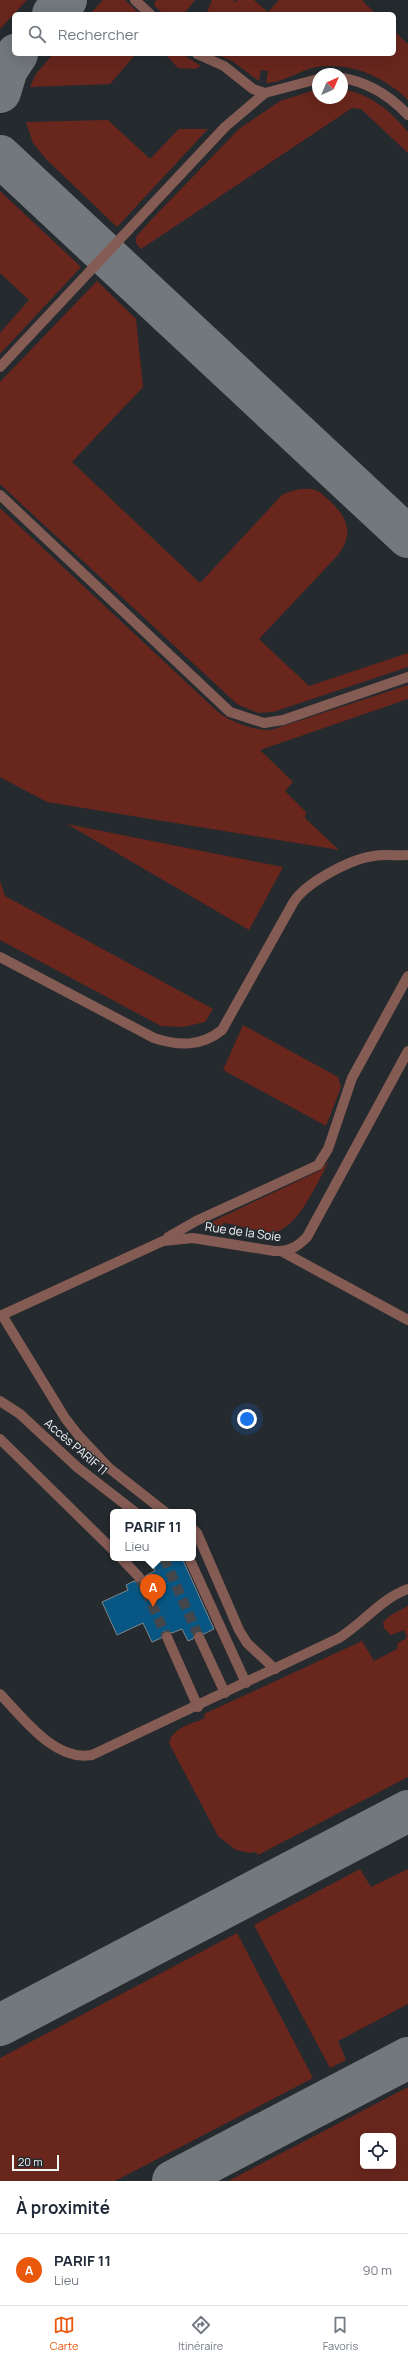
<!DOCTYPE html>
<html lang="fr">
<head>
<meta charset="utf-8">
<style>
  body { margin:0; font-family:Manrope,sans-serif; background:#f2f2f3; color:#1f2937 }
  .controls { position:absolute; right:12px; bottom:12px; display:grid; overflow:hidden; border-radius:6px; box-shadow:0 4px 16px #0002 }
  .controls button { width:36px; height:36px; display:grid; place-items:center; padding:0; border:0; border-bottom:1px solid #e0e1e3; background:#fff; color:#1f2937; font:20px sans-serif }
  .compass { position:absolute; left:312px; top:68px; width:36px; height:36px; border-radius:50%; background:#fff; box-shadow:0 4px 16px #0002; rotate:44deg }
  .scale { position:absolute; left:12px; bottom:10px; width:47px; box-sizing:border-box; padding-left:4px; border:2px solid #f1f5f8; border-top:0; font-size:11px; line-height:14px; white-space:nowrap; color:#f1f5f8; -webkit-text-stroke:3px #252a2e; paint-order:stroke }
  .you { position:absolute; left:247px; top:1419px; width:14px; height:14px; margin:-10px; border:3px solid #fff; border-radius:50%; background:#1a73e8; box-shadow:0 0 0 6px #1a73e833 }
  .badge { display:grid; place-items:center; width:26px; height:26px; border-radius:50%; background:#ea580c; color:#fff; font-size:13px; font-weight:700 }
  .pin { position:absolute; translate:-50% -33px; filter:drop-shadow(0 1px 2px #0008) }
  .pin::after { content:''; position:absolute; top:21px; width:14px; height:12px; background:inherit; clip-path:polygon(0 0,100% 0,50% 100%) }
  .popup { position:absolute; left:110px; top:1509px; width:86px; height:52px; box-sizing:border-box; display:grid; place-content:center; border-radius:6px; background:#fff; filter:drop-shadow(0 1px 3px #0005); font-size:13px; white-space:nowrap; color:#747a83 }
  .popup b { font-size:15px; color:#1f2937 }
  .popup::after { content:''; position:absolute; left:50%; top:100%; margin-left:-8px; border:8px solid transparent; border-top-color:#fff }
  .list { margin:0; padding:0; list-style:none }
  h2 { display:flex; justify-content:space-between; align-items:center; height:52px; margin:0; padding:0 16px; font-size:17px }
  h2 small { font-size:13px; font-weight:400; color:#747a83 }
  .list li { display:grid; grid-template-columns:26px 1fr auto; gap:12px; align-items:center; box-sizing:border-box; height:72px; padding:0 16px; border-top:1px solid #e0e1e3 }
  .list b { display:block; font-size:15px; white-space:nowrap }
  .list p { margin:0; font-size:13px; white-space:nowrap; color:#747a83 }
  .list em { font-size:13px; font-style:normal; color:#747a83 }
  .icon { flex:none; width:22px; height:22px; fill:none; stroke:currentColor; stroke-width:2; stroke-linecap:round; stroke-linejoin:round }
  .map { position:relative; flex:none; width:408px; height:2181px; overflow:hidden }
  .search { position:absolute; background:#fff; box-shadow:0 4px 16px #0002; left:12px; right:12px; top:12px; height:44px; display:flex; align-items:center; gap:10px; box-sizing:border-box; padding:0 14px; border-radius:6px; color:#747a83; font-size:15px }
  .sheet { height:124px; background:#fff }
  nav { display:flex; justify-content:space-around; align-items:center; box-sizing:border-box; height:56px; border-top:1px solid #e0e1e3; background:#fff; font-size:11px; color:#747a83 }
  nav a { display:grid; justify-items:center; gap:2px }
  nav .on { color:#ea580c }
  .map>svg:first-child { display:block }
  .green { fill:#69261d; fill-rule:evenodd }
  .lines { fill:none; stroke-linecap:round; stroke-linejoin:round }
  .taxiway { stroke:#73787c; stroke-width:42 }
  .building { fill:#075683; stroke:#80868b }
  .minor-tunnel { stroke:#44484c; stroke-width:10; stroke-dasharray:10 5; stroke-linecap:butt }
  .minor { stroke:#855c54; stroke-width:10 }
  .labels { text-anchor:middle; stroke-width:3; stroke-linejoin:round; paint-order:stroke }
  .street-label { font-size:12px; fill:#f1f5f8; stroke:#252a2e }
</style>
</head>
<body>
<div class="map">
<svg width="408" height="2181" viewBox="0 0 408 2181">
  <rect width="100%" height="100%" fill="#252a2e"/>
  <g class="green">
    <path d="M0,0H27L0,29Z"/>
    <path d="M103,0H125L140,14H90Z"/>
    <path d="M156,0H195L184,14H163L154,5Z"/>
    <path d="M212,0H233L235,2L237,0H254L268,12L279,0H362L376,14H206Z"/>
    <path d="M394,31L408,44V100C384,76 343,58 309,69C296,73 280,83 266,83L268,71L261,70L259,81L232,61L216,54H394Z"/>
    <path d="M53,54H136L110,84L30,87L36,74Z"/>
    <path d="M165,54H182L201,66L195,69L178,68Z"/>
    <path d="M318,89V98H342V89C370,94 390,110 408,132V153L361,109L352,108L141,249L136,243V237L151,220L239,129L280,101Z"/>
    <path d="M108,120L150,159L179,129H208L117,227L45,158L33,143L26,122Z"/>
    <path d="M0,191L81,267L0,354V333L29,300L0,273Z"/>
    <path d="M97,281L136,319L143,387L72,462L200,583L282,495C292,490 307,486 318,491C322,493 326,498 330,501C348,518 354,534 338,555L259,639L309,686L408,653V667L273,712L258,713L237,704L0,484V382Z"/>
    <path d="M0,508L218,712C233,723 252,730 271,730L408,685V699L260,750L293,782L285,791L306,812L305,818L339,850L47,802L0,777Z"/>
    <path d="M67,824L283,867L249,930Z"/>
    <path d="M0,881L5,896L213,1009L205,1022L183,1027L161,1026L0,940Z"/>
    <path d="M243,1025L338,1077L341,1087L326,1126L223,1070Z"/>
    <path d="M329,1161C319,1179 297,1232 272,1232C257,1232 239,1225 223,1223L222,1230L205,1228V1225L319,1171Z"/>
    <path d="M408,1606V1777L258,1855L256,1852L250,1853L236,1850L218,1836L169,1743C173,1727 192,1724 205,1718L204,1714L362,1641L374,1661L397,1649L398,1643L407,1638L404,1630L391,1635L384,1628L383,1622L391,1615Z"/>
    <path d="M360,1869L371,1887L408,1869V2004L338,2041L346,2060L330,2068L254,1925Z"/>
    <path d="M237,1933L313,2078L115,2181H0V2058Z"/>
    <path d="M408,2087V2181H228ZM363,2136H393V2166H363Z"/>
  </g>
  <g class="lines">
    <g class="taxiway">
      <path d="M53,14L66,0"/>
      <path d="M0,92L7,69L17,54"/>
      <path d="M0,156L408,537"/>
      <path d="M0,2025L408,1811"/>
      <path d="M173,2181L408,2058"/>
    </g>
  </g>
  <path class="building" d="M149,1558H182L214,1629L204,1634L200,1631H196L193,1639L188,1641L182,1629L172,1633L164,1631L161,1638L152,1642L143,1623L117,1635L102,1602L128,1590L126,1585L134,1581L138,1583L143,1582L145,1576L155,1571Z"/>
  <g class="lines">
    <g class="minor-tunnel">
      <path d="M164,1558L199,1637"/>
      <path d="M139,1577L167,1637"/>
    </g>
    <g class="minor">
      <path d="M135,0L150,14"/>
      <path d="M197,54L224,66L253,89L265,93"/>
      <path d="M342,78C368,82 390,96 408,115"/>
      <path d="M0,367L225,127L265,93L318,79"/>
      <path d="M0,495L230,712L264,723L283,720L408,677"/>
      <path d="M0,957L154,1038C178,1046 201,1047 222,1030L293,903C305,883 350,859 374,856C385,854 397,856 408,855"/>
      <path d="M168,1237L196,1221L318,1165L328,1149L352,1078L408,976"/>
      <path d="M283,1252L408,1320"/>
      <path d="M2,1315L65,1418L79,1436L109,1468L165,1512"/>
      <path d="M0,1316L163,1241L193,1238L274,1251C289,1252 297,1247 307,1237L408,1051"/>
      <path d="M0,1401L20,1414L77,1467L135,1512"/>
      <path d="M0,1439L113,1550"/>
      <path d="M193,1529L197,1533L239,1630L247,1643L275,1669"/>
      <path d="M121,1558L139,1577"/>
      <path d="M189,1558L246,1683"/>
      <path d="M167,1637L198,1707"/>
      <path d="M199,1637L225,1693"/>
      <path d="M0,1694C23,1718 55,1762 92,1755L339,1638C363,1623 382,1598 408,1589"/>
    </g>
  </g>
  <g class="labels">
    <g class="street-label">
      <text transform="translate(243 1232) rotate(8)" y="4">Rue de la Soie</text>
      <text transform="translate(76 1447) rotate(41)" y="4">Accès PARIF 11</text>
    </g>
  </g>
</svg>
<div class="controls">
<button><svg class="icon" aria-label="locate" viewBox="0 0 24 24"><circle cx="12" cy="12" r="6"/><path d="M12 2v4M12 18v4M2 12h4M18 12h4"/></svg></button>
</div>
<svg class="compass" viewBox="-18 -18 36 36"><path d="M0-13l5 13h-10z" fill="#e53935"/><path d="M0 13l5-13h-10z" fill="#747a83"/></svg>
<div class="scale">20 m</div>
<div class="you"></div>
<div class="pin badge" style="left:153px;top:1607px">A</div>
<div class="popup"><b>PARIF 11</b>Lieu</div>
<div class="search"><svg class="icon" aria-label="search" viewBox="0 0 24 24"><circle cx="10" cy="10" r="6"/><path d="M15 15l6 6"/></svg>Rechercher</div>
</div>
<section class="sheet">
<h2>À proximité<small></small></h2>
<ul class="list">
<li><span class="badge">A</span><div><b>PARIF 11</b><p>Lieu</p></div><em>90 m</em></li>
</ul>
</section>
<nav>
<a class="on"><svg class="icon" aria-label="map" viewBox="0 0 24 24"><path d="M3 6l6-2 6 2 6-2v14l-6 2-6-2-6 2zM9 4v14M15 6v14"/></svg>Carte</a>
<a><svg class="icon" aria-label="directions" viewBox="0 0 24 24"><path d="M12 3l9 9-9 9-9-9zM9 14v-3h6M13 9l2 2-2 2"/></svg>Itinéraire</a>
<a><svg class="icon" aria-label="saved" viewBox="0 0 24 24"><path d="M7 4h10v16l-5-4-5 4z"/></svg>Favoris</a>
</nav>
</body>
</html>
